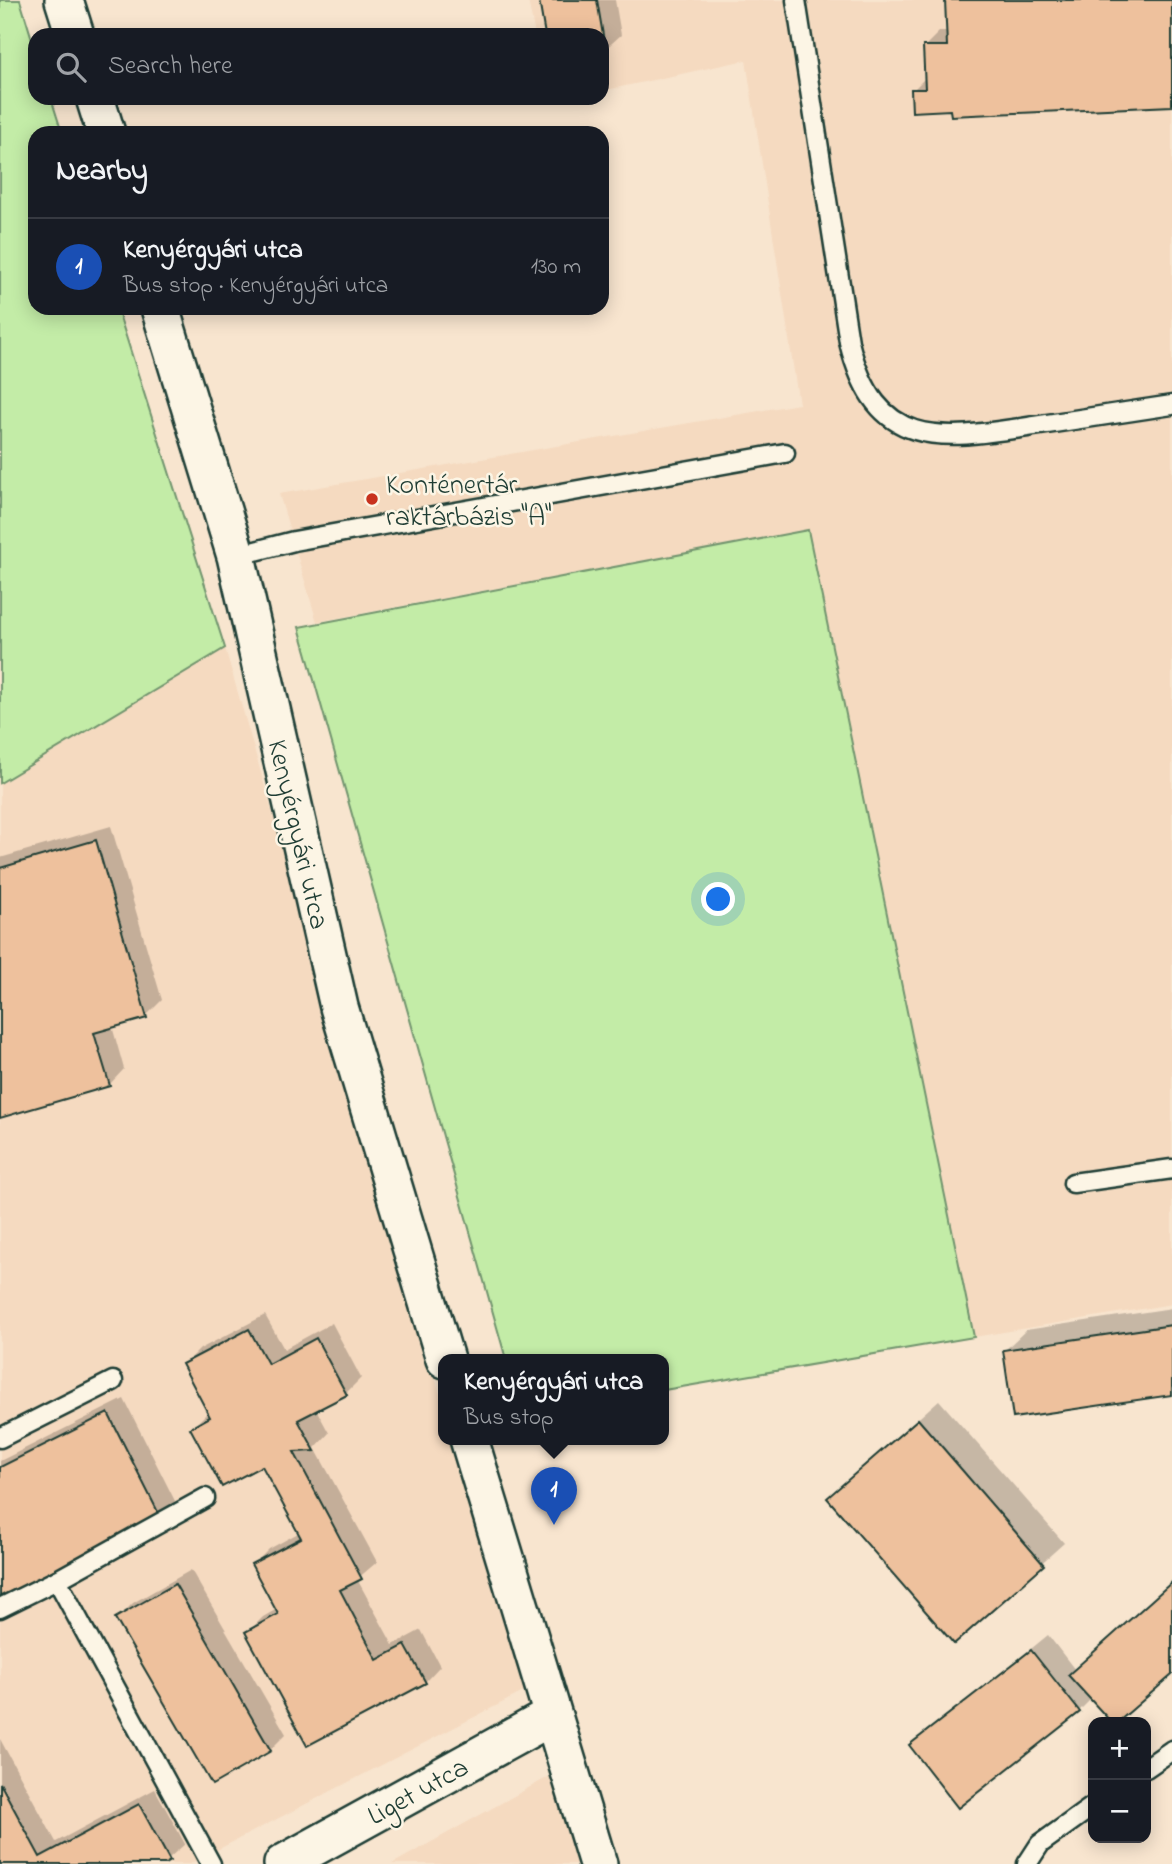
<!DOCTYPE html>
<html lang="en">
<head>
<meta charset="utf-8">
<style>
  body { margin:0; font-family:"Indie Flower",sans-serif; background:#20242c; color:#f1f3f6 }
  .controls { position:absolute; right:21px; bottom:21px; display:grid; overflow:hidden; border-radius:14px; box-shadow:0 4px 18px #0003 }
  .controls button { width:63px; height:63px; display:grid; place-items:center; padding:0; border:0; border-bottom:2px solid #363941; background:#171b24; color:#f1f3f6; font:35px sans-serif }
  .you { position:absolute; left:719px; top:900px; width:24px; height:24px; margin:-18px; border:5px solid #fff; border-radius:50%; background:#1a73e8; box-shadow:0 0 0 10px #1a73e833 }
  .badge { display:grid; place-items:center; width:46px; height:46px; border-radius:50%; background:#c8321e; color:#fff; font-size:23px; font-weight:700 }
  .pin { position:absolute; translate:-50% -58px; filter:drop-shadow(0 2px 4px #0008) }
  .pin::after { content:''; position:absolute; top:37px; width:24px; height:21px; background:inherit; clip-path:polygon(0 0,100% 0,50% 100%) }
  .popup { position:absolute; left:438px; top:1354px; width:231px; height:91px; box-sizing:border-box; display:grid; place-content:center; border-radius:14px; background:#171b24; filter:drop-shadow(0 2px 5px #0005); font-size:23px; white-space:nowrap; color:#9ea1a6 }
  .popup b { font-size:26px; color:#f1f3f6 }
  .popup::after { content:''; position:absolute; left:50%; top:100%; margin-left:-14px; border:14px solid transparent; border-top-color:#171b24 }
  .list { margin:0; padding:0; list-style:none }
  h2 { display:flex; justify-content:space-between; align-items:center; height:91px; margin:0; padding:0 28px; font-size:30px }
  h2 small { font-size:23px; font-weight:400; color:#9ea1a6 }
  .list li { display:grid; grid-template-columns:46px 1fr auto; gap:21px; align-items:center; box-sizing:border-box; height:98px; padding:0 28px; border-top:2px solid #363941 }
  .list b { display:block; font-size:26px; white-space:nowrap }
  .list p { margin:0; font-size:23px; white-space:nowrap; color:#9ea1a6 }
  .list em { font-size:23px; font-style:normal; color:#9ea1a6 }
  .icon { flex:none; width:38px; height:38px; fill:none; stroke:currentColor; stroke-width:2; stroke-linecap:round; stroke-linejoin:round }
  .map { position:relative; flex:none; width:1172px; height:1864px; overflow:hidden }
  .search { position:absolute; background:#171b24; box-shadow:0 4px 18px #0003; left:28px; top:28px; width:581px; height:77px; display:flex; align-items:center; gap:18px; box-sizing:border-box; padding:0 24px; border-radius:21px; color:#9ea1a6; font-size:26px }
  .panel { position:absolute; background:#171b24; box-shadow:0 4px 18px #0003; left:28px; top:126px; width:581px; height:189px; border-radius:21px }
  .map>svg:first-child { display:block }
  .built { fill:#f5dac0 }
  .green { fill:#c3eca7; stroke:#71946e; stroke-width:2 }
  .shadow { fill:#0003 }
  .building { fill:#eec19d; stroke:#1f3d34; stroke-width:2 }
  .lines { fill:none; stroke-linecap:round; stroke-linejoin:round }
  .lane-casing { stroke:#1f3d34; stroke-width:23 }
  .street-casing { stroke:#1f3d34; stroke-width:42 }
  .lane { stroke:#fcf5e5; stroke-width:18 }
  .street { stroke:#fcf5e5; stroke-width:37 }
  .poi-dot { fill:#c8321e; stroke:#fcf5e5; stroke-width:2.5 }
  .labels { text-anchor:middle; stroke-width:5; stroke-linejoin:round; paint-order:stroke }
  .poi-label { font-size:28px; fill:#1f3d34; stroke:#fcf5e5; text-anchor:start }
  .street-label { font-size:28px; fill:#1f3d34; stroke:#fcf5e5 }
</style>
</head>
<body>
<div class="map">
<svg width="1172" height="1864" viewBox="0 0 1172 1864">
  <rect width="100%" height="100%" fill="#f8e5cf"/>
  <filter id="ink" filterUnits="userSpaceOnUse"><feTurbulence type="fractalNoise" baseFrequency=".0143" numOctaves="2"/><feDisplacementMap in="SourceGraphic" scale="14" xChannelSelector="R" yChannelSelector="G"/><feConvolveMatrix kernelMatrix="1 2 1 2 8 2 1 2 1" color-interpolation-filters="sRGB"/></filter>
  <g filter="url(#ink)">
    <g class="built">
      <path d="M528,0H1172V1304L974,1337L808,530L317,622L279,494L799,404L746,60L602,91V35H535Z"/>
      <path d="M225,648L444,1408V1439H453L525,1691L190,1864H0V783Z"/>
      <path d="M559,1771L587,1864H392Z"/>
    </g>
    <g class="green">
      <path d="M0,0H20L35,49V98H51L62,133H35V308H117L225,648L0,783Z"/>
      <path d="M808,530L974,1337L664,1390V1359H506L299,627Z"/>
    </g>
    <g class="shadow">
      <path d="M540,0H615L621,35L602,52V35H547Z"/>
      <path d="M947,0H1172V105L952,109L913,90L926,77L924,47L940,31H949Z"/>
      <path d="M111,826L162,1000L146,1016L112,1026L124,1069L109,1085L0,1116V858Z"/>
      <path d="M1172,1308V1393L1005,1350L1026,1330Z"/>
      <path d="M265,1315L284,1349L332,1323L361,1378L346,1393L316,1409L329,1433L315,1448L377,1562L357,1579L393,1645L421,1630L440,1666L425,1682L247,1633L263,1617L277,1609L253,1565L269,1549L300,1532L263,1464L192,1428L208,1412L184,1365L200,1349Z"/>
      <path d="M124,1399L175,1501L160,1517L0,1597V1461Z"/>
      <path d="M939,1400L1064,1543L954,1641L829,1498Z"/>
      <path d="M191,1570L286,1734L270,1750L117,1619L133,1603Z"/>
      <path d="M1172,1583V1672L1116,1722L1092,1698L1079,1711L912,1746L1048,1635L1075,1670Z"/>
      <path d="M0,1739L56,1842L155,1789L185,1844L162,1864H0Z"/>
    </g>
    <g class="building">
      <path d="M539,0H597L606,53L602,54V35H545Z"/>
      <path d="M945,0H1172V106L951,116L950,110L912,112L911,89H925L923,46H947Z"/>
      <path d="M96,840L147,1018L94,1033L110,1086L0,1118V868Z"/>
      <path d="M1172,1325V1395L1013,1418L1003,1350Z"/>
      <path d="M249,1329L268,1364L316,1338L347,1395L298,1420L315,1451L294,1452L362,1579L340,1590L377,1660L405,1645L426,1683L307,1746L245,1632L278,1614L251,1564L301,1538L262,1466L222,1487L190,1428L210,1417L182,1364Z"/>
      <path d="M108,1413L161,1518L0,1599V1467Z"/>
      <path d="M918,1419L1044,1565L954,1644L827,1498Z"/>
      <path d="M1172,1582V1675L1118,1722H1111L1068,1675Z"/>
      <path d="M175,1584L271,1751L212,1785L115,1618Z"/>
      <path d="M1031,1650L1080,1712L958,1808L909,1745Z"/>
      <path d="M0,1783L40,1857L139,1804L170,1861L165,1864H0Z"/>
    </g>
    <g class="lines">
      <g class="lane-casing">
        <g id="lane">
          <path d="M796,0L849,342C876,452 941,440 1034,426C1080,419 1126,412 1172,405"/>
          <path d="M236,556L294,541L785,453"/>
          <path d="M1073,1183L1172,1169"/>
          <path d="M0,1438L113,1381"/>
          <path d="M205,1498L57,1580L211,1864"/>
          <path d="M0,1608L57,1580"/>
          <path d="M1146,1768L1172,1750"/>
          <path d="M1027,1864L1040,1844L1093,1806"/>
        </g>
      </g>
      <g class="street-casing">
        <g id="street">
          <path d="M64,0L75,35"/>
          <path d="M95,98L106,133"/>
          <path d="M160,308L236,556L339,1007L445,1359"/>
          <path d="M469,1439L598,1864"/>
          <path d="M283,1864L552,1716"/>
        </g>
      </g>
      <use href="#lane" class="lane"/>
      <use href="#street" class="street"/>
    </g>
  </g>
  <circle class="poi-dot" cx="372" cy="499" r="7"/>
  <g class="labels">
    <g class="poi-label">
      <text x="386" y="493">Konténertár<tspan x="386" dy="32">raktárbázis "A"</tspan></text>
    </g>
    <g class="street-label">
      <text transform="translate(300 834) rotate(77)" y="10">Kenyérgyári utca</text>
      <text transform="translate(417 1790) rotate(-29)" y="10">Liget utca</text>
    </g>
  </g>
</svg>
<div class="controls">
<button>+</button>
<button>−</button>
</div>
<div class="you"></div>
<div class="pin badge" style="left:554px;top:1525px;background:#1a4fb4">1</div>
<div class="popup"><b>Kenyérgyári utca</b>Bus stop</div>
<div class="search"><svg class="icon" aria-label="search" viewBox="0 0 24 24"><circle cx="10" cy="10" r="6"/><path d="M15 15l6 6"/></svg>Search here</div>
<section class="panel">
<h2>Nearby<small></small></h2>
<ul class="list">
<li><span class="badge" style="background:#1a4fb4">1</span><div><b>Kenyérgyári utca</b><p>Bus stop · Kenyérgyári utca</p></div><em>130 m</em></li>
</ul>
</section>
</div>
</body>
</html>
